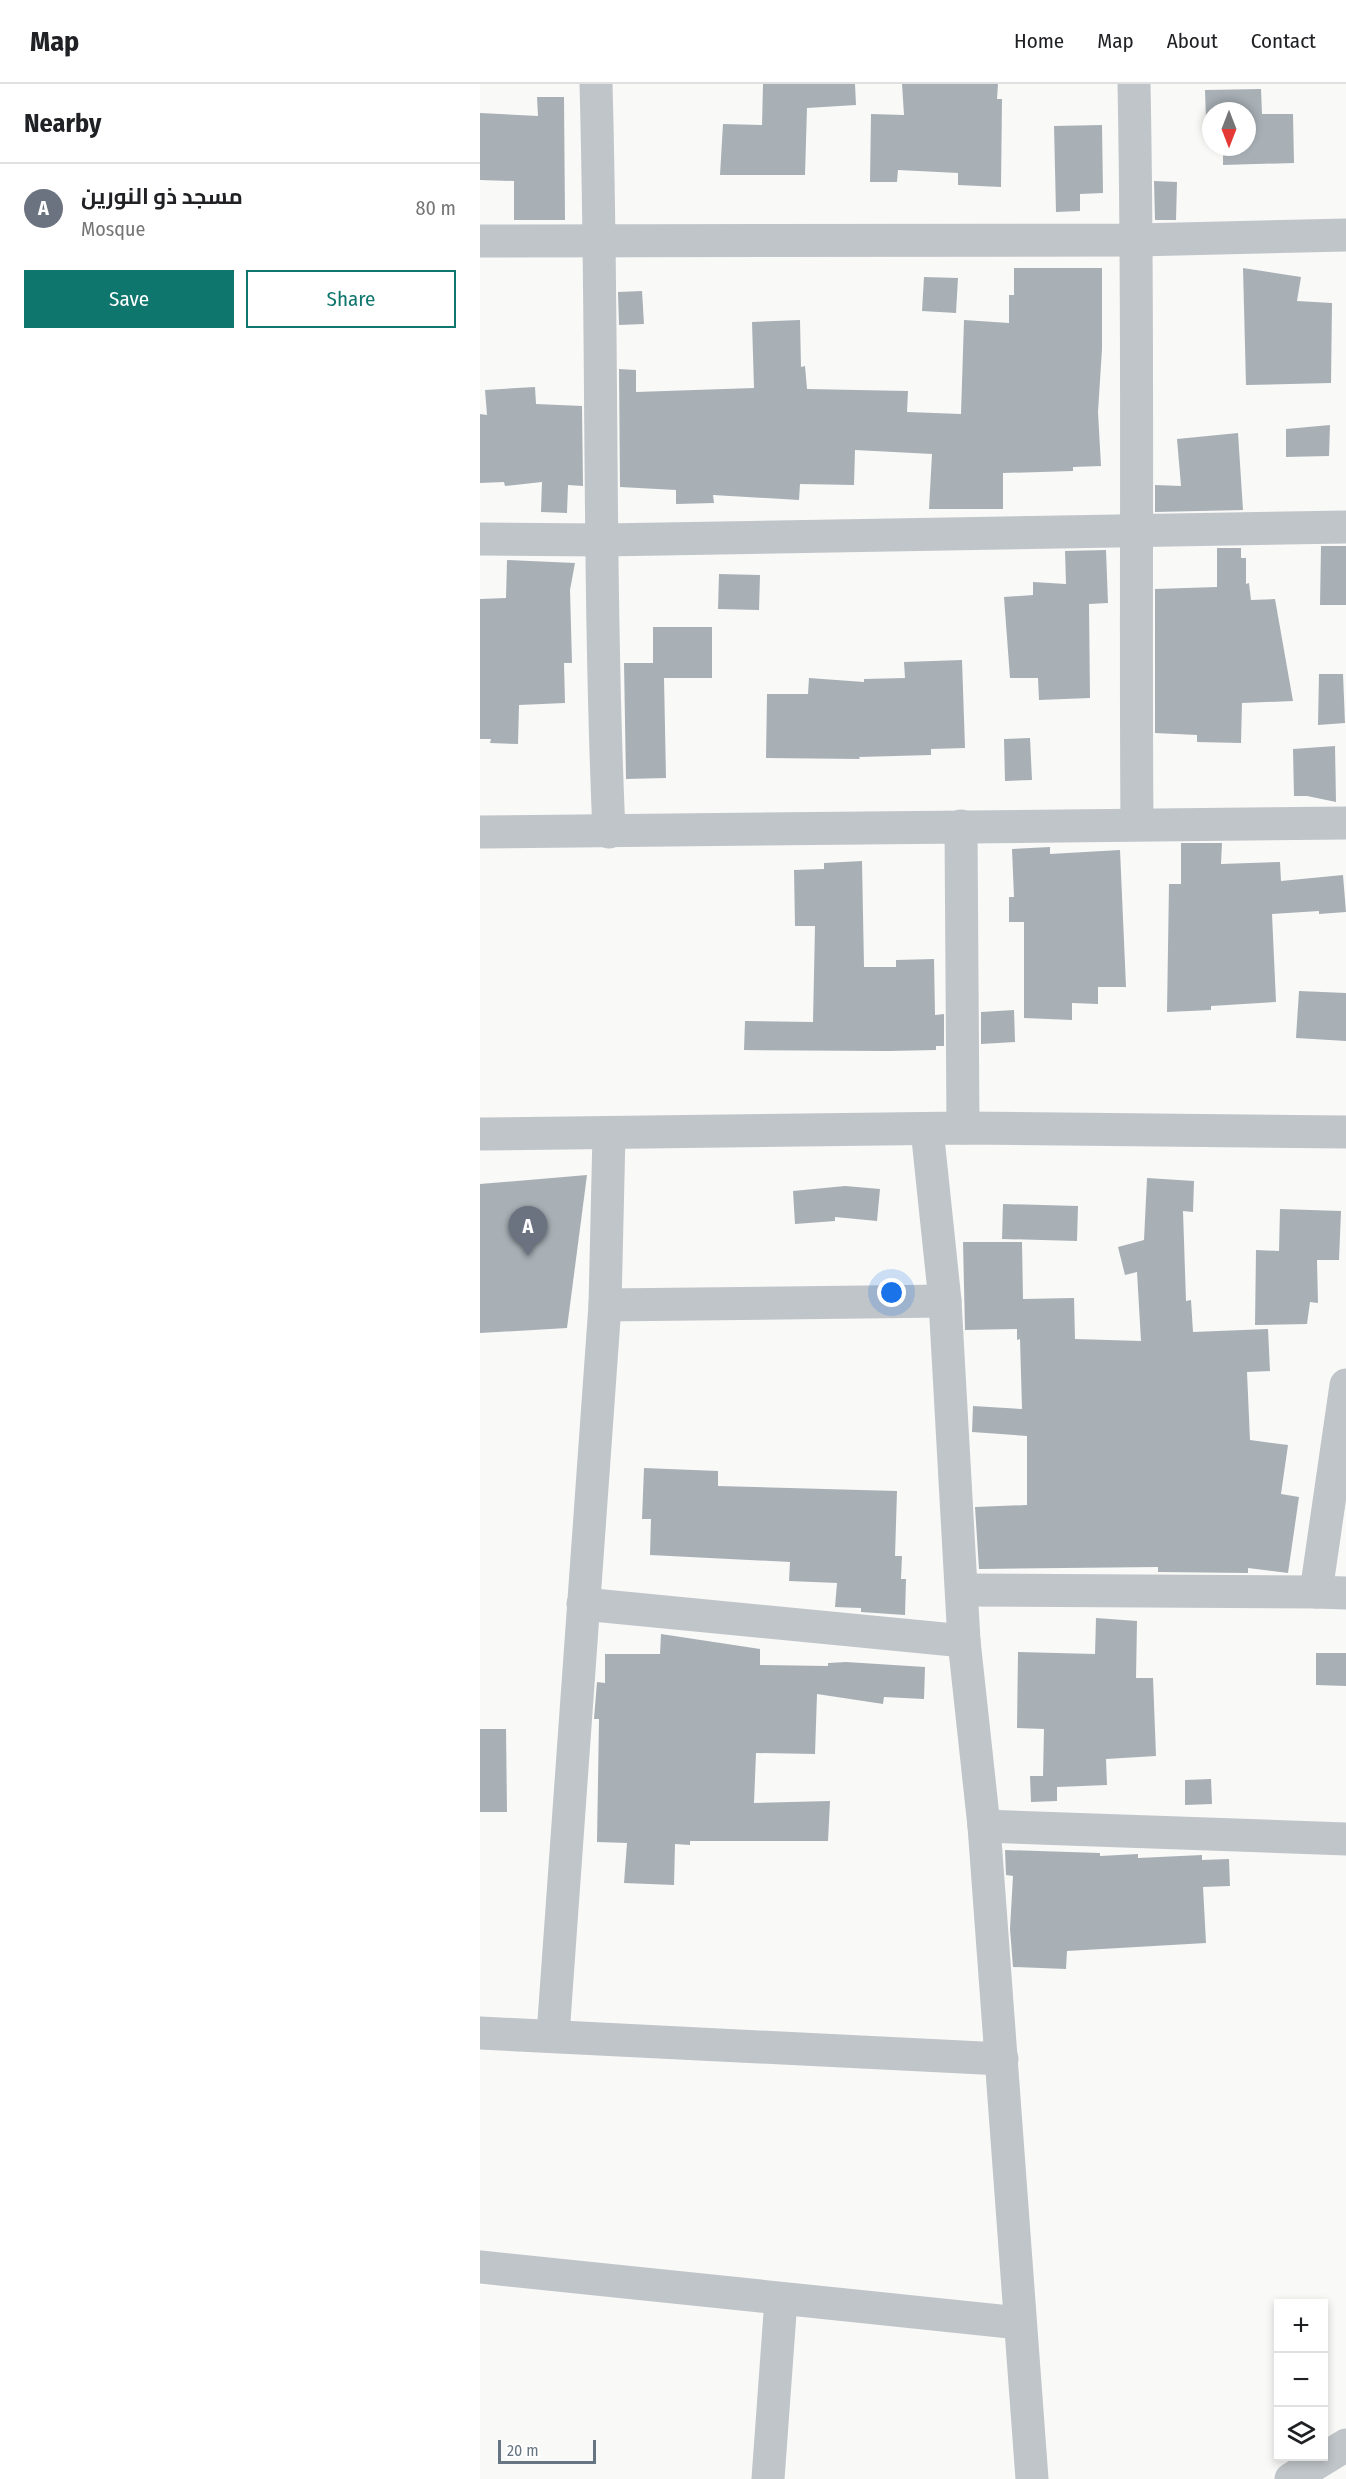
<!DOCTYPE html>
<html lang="en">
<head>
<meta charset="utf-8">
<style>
  body { margin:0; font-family:"Fira Sans Condensed",Cairo,sans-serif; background:#f6f6f6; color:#202124 }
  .controls { position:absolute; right:18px; bottom:18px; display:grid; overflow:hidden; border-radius:0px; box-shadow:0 3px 9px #0003 }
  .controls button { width:54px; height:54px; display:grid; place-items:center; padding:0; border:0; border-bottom:2px solid #e0e0e0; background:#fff; color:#202124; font:30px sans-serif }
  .compass { position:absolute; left:722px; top:18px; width:54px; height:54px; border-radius:50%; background:#fff; box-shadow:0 3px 9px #0003; rotate:180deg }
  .scale { position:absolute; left:18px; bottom:15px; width:98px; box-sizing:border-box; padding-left:6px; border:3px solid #667581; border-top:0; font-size:16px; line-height:21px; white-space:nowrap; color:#667581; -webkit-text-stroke:4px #fff; paint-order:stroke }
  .you { position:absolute; left:412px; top:1209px; width:21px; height:21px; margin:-15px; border:4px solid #fff; border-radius:50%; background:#1a73e8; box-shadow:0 0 0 9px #1a73e833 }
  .badge { display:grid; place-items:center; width:39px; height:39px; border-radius:50%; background:#0f766e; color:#fff; font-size:20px; font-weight:700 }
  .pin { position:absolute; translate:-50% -50px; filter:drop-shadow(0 2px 3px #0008) }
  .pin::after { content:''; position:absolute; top:32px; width:21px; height:18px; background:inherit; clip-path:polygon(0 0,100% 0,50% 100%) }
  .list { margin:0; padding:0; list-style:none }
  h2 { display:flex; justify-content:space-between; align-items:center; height:78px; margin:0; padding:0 24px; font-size:26px }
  h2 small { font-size:20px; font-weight:400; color:#757577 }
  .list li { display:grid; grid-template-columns:39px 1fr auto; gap:18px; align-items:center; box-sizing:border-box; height:90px; padding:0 24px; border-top:2px solid #e0e0e0 }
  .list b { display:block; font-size:22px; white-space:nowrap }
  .list p { margin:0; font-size:20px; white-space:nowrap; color:#757577 }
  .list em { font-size:20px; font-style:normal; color:#757577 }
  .actions { display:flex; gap:12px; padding:18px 24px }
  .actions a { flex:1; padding:14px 0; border:2px solid #0f766e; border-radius:0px; text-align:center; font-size:21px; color:#0f766e }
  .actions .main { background:#0f766e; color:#fff }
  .icon { flex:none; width:33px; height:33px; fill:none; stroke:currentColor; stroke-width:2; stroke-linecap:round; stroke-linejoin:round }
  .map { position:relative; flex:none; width:866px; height:2395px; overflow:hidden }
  header { display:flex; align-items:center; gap:36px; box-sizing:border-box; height:84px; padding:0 30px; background:#fff; border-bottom:2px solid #e0e0e0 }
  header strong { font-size:28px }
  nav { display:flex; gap:33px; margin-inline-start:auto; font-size:21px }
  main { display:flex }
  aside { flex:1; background:#fff }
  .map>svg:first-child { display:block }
  .building { fill:#a8b0b6 }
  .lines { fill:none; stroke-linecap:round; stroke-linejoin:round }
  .minor { stroke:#c0c5c9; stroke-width:33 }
</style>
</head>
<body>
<header>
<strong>Map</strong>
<nav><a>Home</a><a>Map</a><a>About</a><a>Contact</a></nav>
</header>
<main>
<aside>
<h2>Nearby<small></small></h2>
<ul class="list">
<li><span class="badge" style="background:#6b7280">A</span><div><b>مسجد ذو النورين</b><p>Mosque</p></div><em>80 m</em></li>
</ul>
<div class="actions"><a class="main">Save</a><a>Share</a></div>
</aside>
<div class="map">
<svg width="866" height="2395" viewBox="0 0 866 2395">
  <rect width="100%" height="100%" fill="#f9f9f7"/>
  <g class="building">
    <path d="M283,0H375L376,21L327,24L325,91H240L243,40L282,41Z"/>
    <path d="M422,0H518L517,15H522L521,103L478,101V89L418,86L417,98H390L391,30L424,31Z"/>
    <path d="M781,5L782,30H813L814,79L743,81V63H767V27H731V37H726L725,6Z"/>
    <path d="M57,13H84L85,136H34V97L0,96V29L58,32Z"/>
    <path d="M622,41L623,109L600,110V127L576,128L574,42Z"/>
    <path d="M674,97L697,98L696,136H675Z"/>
    <path d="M534,184H622V265L618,328L621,382L593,383V387L523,389V425H449L452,370L375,366L374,401L320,400L319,416L233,411L234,419L196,420V406L140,403L139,285L156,286V308L274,304L272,238L320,236L321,283L325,282L327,305L428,307L427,328L481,330L484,236L529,239V211H534Z"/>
    <path d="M763,184L821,193L817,217L852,219L851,299L766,301Z"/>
    <path d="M444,193L478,194L476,229L442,227Z"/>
    <path d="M162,207L164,240L139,241L138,208Z"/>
    <path d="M55,303L56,320L102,322L103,402L88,401L87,429L61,428L62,398L25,402L24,398L0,399V330L7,331L5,306Z"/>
    <path d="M850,341L849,372L806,373V345Z"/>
    <path d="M758,349L763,426L675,428V401L701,402L697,355Z"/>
    <path d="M841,462H866V521H840Z"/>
    <path d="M737,464H761V474H766V500L769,499L771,516L795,515L813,617L762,619L761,659L717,658V651L675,649V505L737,503Z"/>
    <path d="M626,466L628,519L609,520L610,614L559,616L558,594H530L524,513L553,511V498L586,500L585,467Z"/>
    <path d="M27,476L95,479L90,506L92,579H84L85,619L39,621L38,660L10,659L11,655H0V515L26,514Z"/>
    <path d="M239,490L280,491L279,526L238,525Z"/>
    <path d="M173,543H232V594H184L186,694L146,695L144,579H173Z"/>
    <path d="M482,576L485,664L451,665V671L379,673L380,675L286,674L287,610H328L329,594L384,598V595L425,594L424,578Z"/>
    <path d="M839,590H863L865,639L838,641Z"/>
    <path d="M550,654L552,696L525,697L524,655Z"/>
    <path d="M855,662L856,718L827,712H814L813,665Z"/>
    <path d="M701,759H742L741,780L800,778L801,797L863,791L866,828L839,830V827L792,830L796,918L731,922V926L687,928L689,800H701Z"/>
    <path d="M570,763V770L640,766L646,903H618V920L592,919V936L544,934V838H529V813H534L532,765Z"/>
    <path d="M382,777L384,883H416V876L454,875L455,931L464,930V962H456V966L408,967L264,966L265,937L333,938L335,842H315L314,786L344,785V779Z"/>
    <path d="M819,907L866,909V957L816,954Z"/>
    <path d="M534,926L535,958L501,960V928Z"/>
    <path d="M107,1091L87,1244L0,1249V1100Z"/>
    <path d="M667,1094L714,1097L713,1128L703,1127L706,1217L711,1216L713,1248L788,1245L790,1287L767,1288L770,1356L808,1361L801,1410L819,1413L808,1489L768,1484V1489L678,1488V1483L499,1485L495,1423L547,1421V1352L492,1348L493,1322L542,1325L540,1255L537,1256V1245L485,1246L483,1158H542L543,1215L594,1214L595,1255L661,1257L657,1188L645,1191L638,1163L664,1156Z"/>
    <path d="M365,1102L400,1105L397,1137L355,1133V1137L315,1140L313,1107Z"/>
    <path d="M523,1120L598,1122L597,1157L522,1155Z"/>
    <path d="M800,1125L861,1127L859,1176H837L838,1219L830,1218L827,1240L775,1241L776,1166L799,1167Z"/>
    <path d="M164,1384L238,1387V1402L417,1407L415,1472H422L421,1495H426L425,1531L381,1528V1524L355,1523L357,1499L309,1497L310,1478L170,1471L171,1435H162Z"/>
    <path d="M616,1534L657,1537L656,1594H673L676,1672L626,1675L627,1701L577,1703V1717L551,1718L550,1692H563L564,1645L537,1644L538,1568L615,1570Z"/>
    <path d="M181,1550L280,1565V1581L348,1582V1579L366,1578L445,1583L444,1615L404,1613L403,1620L337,1610L335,1670L276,1669L274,1719L350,1717L348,1757H210V1761L195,1760L194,1801L144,1799L147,1759L117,1758L119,1635H114L117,1598L125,1599V1570H180Z"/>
    <path d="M836,1569H866V1602L836,1601Z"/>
    <path d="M0,1645H26L27,1728H0Z"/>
    <path d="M731,1695L732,1720L705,1721V1696Z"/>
    <path d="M525,1766L620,1769V1772L658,1770V1774L722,1771V1776L749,1775L750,1802L723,1803L726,1859L587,1867L586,1885L533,1883L530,1845L533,1792L526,1791Z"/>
  </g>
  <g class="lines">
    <g class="minor">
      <path d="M116,0C123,249 118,499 129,748"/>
      <path d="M654,0C659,246 655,493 657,740"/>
      <path d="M0,157L657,156L866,151"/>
      <path d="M0,455L123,456L866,443"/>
      <path d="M481,742L483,1044"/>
      <path d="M0,748L866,739"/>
      <path d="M447,1045L465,1217L484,1557L504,1742L552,2395"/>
      <path d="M0,1050L483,1044L866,1048"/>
      <path d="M125,1221L465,1217"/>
      <path d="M866,1301L836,1508L866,1509"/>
      <path d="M482,1506L836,1508"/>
      <path d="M103,1520L484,1557"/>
      <path d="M504,1742L866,1755"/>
      <path d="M0,1949L522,1975"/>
      <path d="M73,1951L125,1221L129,1050"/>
      <path d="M0,2183L540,2239"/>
      <path d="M288,2395L301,2215"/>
      <path d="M811,2395L866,2361"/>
    </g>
  </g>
</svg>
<div class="controls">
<button>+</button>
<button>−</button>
<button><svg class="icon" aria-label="layers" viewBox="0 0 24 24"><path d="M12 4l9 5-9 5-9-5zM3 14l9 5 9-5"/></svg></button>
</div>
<svg class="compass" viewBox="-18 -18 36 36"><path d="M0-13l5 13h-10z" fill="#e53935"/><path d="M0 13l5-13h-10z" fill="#757577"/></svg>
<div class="scale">20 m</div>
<div class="you"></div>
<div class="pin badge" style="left:48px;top:1172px;background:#6b7280">A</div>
</div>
</main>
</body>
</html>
